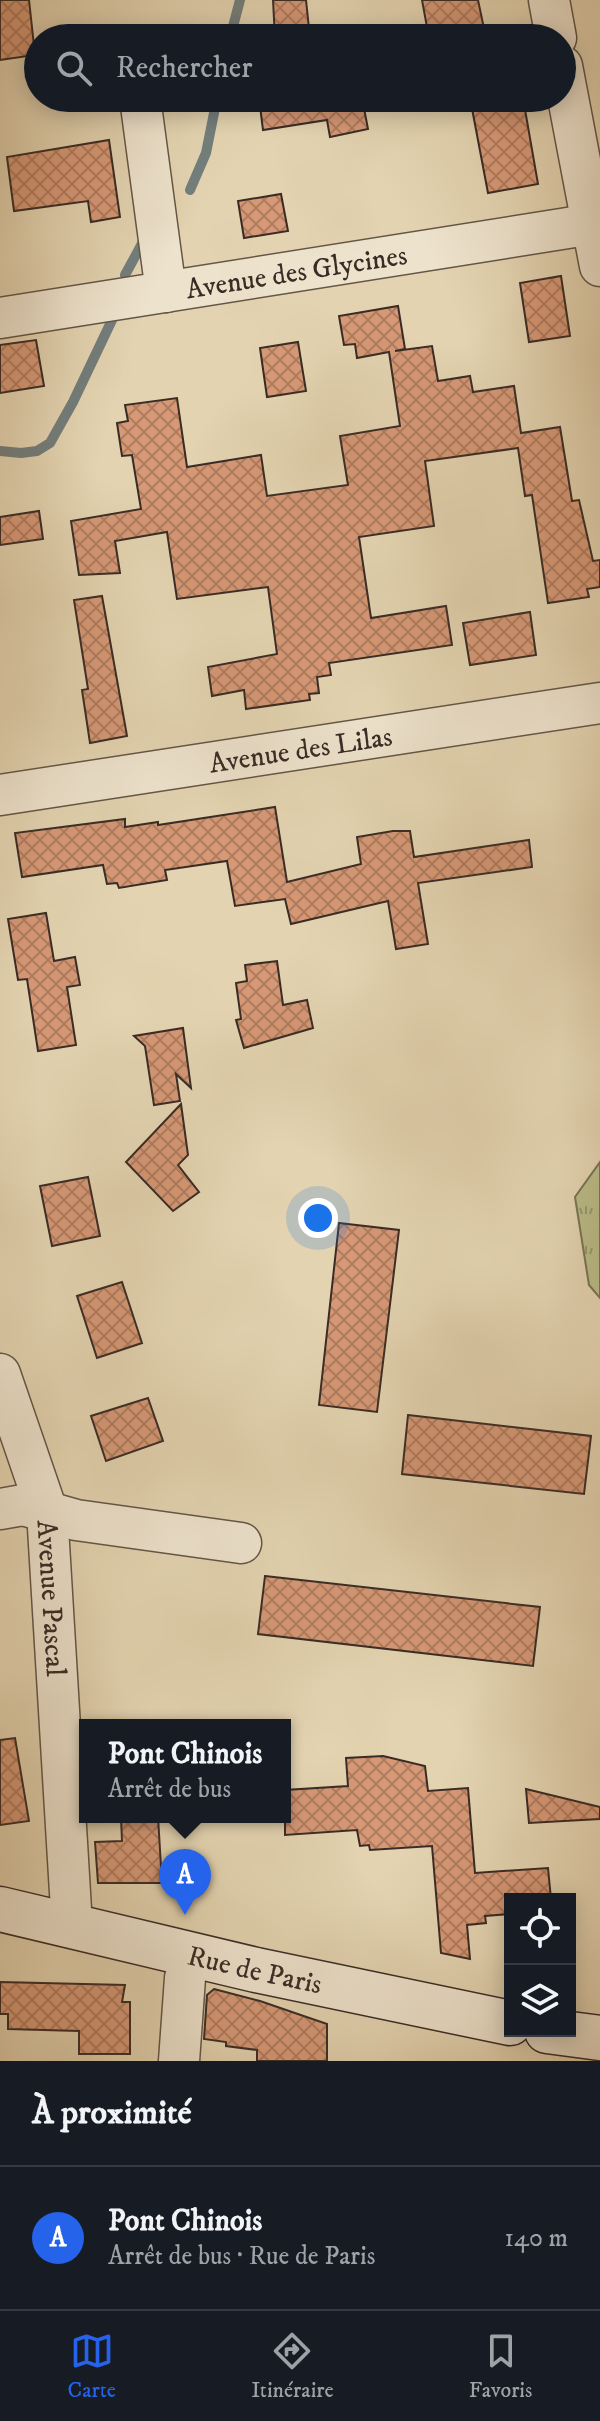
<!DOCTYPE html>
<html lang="fr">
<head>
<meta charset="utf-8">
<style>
  body { margin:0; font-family:"IM FELL DW Pica",serif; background:#20242c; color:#f1f3f6 }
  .controls { position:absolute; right:24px; bottom:24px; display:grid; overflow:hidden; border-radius:0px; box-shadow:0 4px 20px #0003 }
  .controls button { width:72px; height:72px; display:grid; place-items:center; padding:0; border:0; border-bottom:2px solid #363941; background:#171b24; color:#f1f3f6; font:40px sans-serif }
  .you { position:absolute; left:318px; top:1218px; width:28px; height:28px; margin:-20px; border:6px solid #fff; border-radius:50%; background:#1a73e8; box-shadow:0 0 0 12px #1a73e833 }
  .badge { display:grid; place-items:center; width:52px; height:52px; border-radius:50%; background:#2563eb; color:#fff; font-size:26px; font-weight:700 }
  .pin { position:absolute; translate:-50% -66px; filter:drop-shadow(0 2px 4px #0008) }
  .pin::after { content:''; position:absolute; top:42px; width:28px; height:24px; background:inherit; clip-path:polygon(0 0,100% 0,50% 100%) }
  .popup { position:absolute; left:79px; top:1719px; width:212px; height:104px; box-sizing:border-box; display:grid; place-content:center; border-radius:0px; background:#171b24; filter:drop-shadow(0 2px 6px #0005); font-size:26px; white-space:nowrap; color:#9ea1a6 }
  .popup b { font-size:30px; color:#f1f3f6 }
  .popup::after { content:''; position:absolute; left:50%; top:100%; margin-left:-16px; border:16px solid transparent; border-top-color:#171b24 }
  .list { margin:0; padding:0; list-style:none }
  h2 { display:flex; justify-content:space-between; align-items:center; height:104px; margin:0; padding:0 32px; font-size:34px }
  h2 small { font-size:26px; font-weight:400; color:#9ea1a6 }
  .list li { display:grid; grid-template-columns:52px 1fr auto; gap:24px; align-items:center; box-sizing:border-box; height:144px; padding:0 32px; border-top:2px solid #363941 }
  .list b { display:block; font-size:30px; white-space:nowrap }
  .list p { margin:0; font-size:26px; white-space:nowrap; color:#9ea1a6 }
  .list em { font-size:26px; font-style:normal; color:#9ea1a6 }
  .icon { flex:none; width:44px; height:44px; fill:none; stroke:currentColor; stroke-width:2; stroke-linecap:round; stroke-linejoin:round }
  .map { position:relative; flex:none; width:600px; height:2061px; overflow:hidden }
  .search { position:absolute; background:#171b24; box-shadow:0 4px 20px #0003; left:24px; right:24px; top:24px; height:88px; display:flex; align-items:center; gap:20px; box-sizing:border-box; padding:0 28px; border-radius:44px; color:#9ea1a6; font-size:30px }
  .sheet { height:248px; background:#171b24 }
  nav { display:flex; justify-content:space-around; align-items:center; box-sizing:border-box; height:112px; border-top:2px solid #363941; background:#171b24; font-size:22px; color:#9ea1a6 }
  nav a { display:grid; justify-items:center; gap:4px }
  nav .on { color:#2563eb }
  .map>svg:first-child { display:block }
  .grass { fill:url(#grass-tufts); stroke:#797456; stroke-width:2 }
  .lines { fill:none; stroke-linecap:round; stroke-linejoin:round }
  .stream { stroke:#737e7c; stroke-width:10 }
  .building { fill:url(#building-cross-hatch); stroke:#392c26; stroke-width:2 }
  .street-casing { stroke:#645648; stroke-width:43 }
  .secondary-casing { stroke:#392c26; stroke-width:47 }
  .street { stroke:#ede2cc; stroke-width:40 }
  .secondary { stroke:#ede2cc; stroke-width:44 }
  .labels { text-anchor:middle; stroke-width:8; stroke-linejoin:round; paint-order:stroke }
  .street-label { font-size:28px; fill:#392c26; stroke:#ede2cc }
</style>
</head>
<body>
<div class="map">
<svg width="600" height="2061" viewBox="0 0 600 2061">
  <defs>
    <pattern id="grass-tufts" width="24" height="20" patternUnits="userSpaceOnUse" patternTransform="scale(2)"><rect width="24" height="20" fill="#b9bb87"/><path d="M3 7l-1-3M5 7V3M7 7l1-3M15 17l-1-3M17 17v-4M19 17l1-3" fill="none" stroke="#97986e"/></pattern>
    <pattern id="building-cross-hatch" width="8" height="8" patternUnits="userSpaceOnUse" patternTransform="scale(2)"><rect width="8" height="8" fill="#d69875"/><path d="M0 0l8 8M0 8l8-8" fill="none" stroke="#af7c60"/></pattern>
  </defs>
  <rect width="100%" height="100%" fill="#e3d3b0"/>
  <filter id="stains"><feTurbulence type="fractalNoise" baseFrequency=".0025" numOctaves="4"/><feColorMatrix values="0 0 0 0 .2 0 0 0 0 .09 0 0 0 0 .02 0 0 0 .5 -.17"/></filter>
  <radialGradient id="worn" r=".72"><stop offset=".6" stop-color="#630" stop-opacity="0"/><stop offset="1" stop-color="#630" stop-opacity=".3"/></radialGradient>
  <path class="grass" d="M600,1162V1298L589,1285L575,1197Z"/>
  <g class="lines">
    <g class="stream">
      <path d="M230,38L240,0"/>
      <path d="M190,190L206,153L217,98"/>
      <path d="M125,275L144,240"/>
      <path d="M0,451L21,453L37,451L50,443L73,402L112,320"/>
    </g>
  </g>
  <g class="building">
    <path d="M0,0H29L35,55L0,60Z"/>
    <path d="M273,0H306L310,38H275Z"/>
    <path d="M422,0H478L486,38H429Z"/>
    <path d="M259,98H362L368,129L330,137L327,120L263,130Z"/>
    <path d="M470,98H523L538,184L488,193Z"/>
    <path d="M109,140L120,217L91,222L88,201L14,211L7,157Z"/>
    <path d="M281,194L288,231L244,238L238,201Z"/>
    <path d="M561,276L570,336L529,342L520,283Z"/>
    <path d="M398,306L405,349L395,351L432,346L438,381L470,376L473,392L514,386L521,433L560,427L572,501L579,500L593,561L600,560V587L587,589L589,597L548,603L532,495L525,496L518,448L425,461L434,526L359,537L371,618L446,606L452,645L329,663L331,675L317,677L319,693L309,694L310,700L246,709L244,690L212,696L208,667L277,654L268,587L177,599L167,532L115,541L120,573L79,575L71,521L141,509L132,455L122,456L117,423L128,421L125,405L177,398L187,467L261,455L267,496L348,485L340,436L400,426L389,352L357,358L355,344L344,345L339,316Z"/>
    <path d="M36,340L44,386L0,393V345Z"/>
    <path d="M298,342L306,391L267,397L260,348Z"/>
    <path d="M39,511L43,539L0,545V517Z"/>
    <path d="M102,596L127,736L90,743L82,690L88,689L74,600Z"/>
    <path d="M530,612L536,655L470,665L463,623Z"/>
    <path d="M275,807L287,882L361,864L357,837L393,831H410L414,857L529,840L532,867L418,883L428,944L396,949L388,901L291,924L285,899L235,906L227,861L165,870L167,880L119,888L117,883L107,884L103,865L22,877L15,833L125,819V827L158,822V825Z"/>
    <path d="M46,913L54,961L75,957L80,985L67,987L76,1045L38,1051L27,979L18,980L8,919Z"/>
    <path d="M277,961L283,1005L307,1000L313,1028L244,1048L236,1020L241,1019L236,983L247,981L245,965Z"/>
    <path d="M183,1028L191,1088L176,1074L180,1101L154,1105L145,1046L134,1036Z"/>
    <path d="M181,1104L188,1155L178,1165L199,1192L173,1211L126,1162Z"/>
    <path d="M88,1177L100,1236L52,1246L40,1186Z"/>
    <path d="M339,1223L399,1230L377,1412L319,1405Z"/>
    <path d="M122,1282L142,1343L97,1358L77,1296Z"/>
    <path d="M148,1398L163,1441L106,1461L91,1416Z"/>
    <path d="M408,1415L591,1436L584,1494L402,1474Z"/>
    <path d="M265,1576L540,1607L533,1666L258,1634Z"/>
    <path d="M15,1738L29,1821L0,1825V1740Z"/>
    <path d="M383,1756L425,1766L428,1791L468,1788L475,1873L548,1868L551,1899H510V1914L485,1916L486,1923L467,1925L470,1959L441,1953L432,1846L370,1850L369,1845L360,1846L357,1830L285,1835V1790L348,1786L346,1758Z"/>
    <path d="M526,1789L600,1807V1819L529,1823Z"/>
    <path d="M121,1817H158L162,1883H98L95,1842L122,1841Z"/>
    <path d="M0,1982L125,1985L122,2002H130V2054H79V2031L8,2029V2014H0Z"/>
    <path d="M214,1989L260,2001L327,2024V2061H257V2050L226,2046V2042L204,2039L207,1995Z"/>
  </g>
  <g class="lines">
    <g class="street-casing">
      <g id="street">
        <path d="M549,0L556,38"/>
        <path d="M562,66L600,266"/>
        <path d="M140,98L166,292"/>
        <path id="s1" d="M0,318L593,224"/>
        <path id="s2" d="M0,795L600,703"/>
        <path id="s3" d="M0,1374L47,1511L72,1926"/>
        <path d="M0,1509L23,1505L76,1520L241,1543"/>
        <path d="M179,2061L185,1978L191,1954"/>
      </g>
    </g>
    <g class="secondary-casing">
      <g id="secondary">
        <path id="s4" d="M0,1909L256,1970L510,2023"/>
        <path d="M547,2031L600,2038"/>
      </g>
    </g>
    <use href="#street" class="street"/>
    <use href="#secondary" class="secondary"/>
  </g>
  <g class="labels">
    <g class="street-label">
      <text dy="10" stroke="none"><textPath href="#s1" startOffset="300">Avenue des Glycines</textPath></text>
      <text dy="10" stroke="none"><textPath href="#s2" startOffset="304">Avenue des Lilas</textPath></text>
      <text dy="10" stroke="none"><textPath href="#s3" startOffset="232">Avenue Pascal</textPath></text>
      <text dy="10" stroke="none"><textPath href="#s4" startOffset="262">Rue de Paris</textPath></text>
    </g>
  </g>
  <rect width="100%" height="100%" filter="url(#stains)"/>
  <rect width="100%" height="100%" fill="url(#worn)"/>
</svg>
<div class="controls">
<button><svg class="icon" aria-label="locate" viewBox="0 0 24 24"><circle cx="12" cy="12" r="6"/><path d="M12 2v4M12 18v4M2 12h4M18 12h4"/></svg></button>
<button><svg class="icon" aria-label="layers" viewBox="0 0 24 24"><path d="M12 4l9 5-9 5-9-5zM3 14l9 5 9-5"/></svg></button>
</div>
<div class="you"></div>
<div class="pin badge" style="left:185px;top:1915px">A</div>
<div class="popup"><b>Pont Chinois</b>Arrêt de bus</div>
<div class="search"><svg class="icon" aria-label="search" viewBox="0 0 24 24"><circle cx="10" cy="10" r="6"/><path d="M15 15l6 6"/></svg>Rechercher</div>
</div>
<section class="sheet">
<h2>À proximité<small></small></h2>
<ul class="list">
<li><span class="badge">A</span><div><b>Pont Chinois</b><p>Arrêt de bus · Rue de Paris</p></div><em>140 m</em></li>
</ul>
</section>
<nav>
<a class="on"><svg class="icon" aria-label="map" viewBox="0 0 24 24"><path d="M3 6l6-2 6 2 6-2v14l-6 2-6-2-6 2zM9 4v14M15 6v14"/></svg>Carte</a>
<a><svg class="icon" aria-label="directions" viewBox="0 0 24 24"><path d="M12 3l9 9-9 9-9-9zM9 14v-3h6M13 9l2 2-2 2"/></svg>Itinéraire</a>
<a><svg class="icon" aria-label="saved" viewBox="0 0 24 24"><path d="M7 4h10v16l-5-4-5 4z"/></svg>Favoris</a>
</nav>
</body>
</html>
